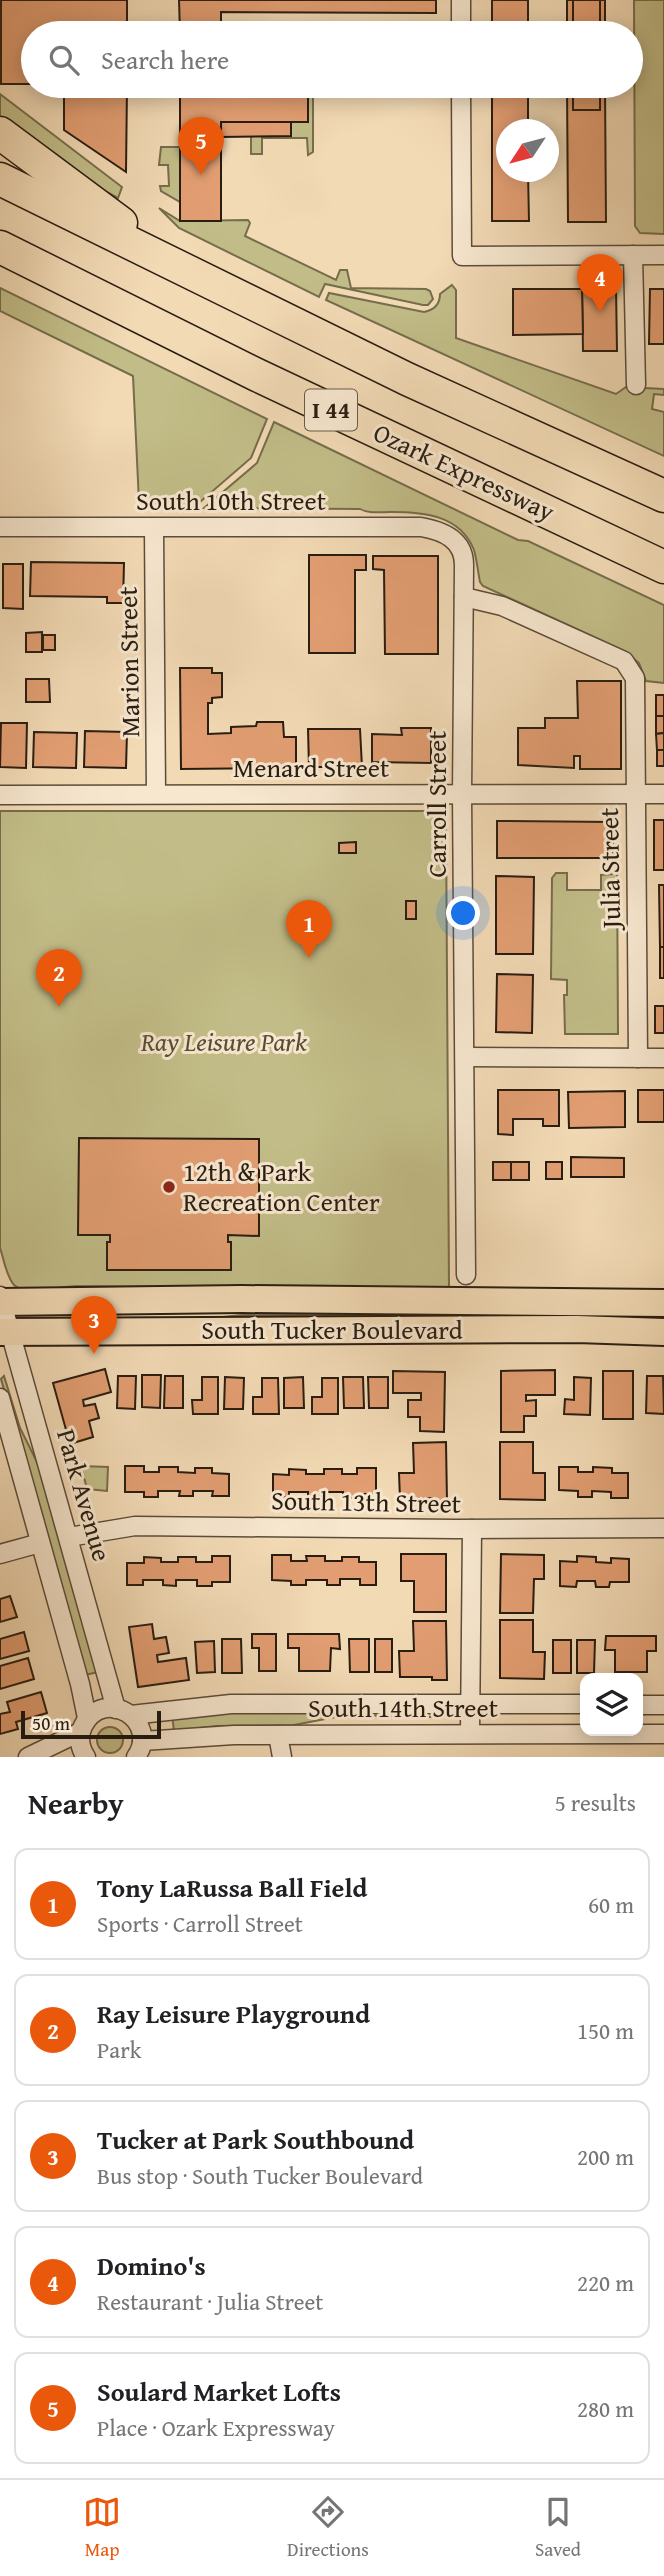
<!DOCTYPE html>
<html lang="en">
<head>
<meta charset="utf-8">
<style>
  body { margin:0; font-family:"Gentium Book Plus",serif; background:#f6f6f6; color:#202124 }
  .controls { position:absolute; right:21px; bottom:21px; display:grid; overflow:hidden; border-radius:14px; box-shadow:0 4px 18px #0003 }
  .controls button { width:63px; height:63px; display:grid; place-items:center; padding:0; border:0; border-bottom:2px solid #e0e0e0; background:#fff; color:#202124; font:35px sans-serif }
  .compass { position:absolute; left:496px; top:119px; width:63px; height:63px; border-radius:50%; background:#fff; box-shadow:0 4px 18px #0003; rotate:234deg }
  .scale { position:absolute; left:21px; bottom:18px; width:140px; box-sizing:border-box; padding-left:7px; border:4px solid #291d11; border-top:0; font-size:19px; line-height:24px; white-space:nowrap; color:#291d11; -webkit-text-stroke:5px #f7e7cf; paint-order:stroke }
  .you { position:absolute; left:464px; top:914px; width:24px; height:24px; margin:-18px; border:5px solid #fff; border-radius:50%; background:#1a73e8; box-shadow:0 0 0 10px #1a73e833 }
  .badge { display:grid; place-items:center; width:46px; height:46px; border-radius:50%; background:#ea580c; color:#fff; font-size:23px; font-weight:700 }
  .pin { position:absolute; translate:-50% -58px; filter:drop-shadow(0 2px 4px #0008) }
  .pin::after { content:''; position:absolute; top:37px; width:24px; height:21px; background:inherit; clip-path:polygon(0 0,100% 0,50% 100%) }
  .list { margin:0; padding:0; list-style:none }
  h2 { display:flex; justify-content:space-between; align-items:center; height:91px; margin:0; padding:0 28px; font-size:30px }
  h2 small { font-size:23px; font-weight:400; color:#757577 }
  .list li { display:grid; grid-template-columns:46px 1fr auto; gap:21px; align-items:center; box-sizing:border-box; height:112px; margin:0 14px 14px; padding:0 14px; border:2px solid #e0e0e0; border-radius:14px }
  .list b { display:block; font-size:26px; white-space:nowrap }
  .list p { margin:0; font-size:23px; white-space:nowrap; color:#757577 }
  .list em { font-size:23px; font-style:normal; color:#757577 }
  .icon { flex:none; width:38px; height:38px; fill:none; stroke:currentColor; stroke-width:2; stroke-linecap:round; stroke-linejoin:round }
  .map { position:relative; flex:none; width:664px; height:1757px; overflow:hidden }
  .search { position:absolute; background:#fff; box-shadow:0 4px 18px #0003; left:21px; right:21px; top:21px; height:77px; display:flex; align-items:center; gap:18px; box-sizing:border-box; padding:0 24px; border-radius:38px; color:#757577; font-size:26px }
  .sheet { height:721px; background:#fff }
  nav { display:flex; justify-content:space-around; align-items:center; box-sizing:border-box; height:98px; border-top:2px solid #e0e0e0; background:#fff; font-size:19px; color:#757577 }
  nav a { display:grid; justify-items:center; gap:4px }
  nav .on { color:#ea580c }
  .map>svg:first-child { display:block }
  .green { fill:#c2bd88; stroke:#766d4c; stroke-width:2 }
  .building { fill:#e29e72; stroke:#291d11; stroke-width:2 }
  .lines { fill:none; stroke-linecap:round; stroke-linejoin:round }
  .minor-casing { stroke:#5b4c3a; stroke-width:21 }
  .primary-casing { stroke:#291d11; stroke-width:30 }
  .motorway-casing { stroke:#291d11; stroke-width:35 }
  .minor { stroke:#f7e7cf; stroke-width:18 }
  .primary { stroke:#f2dab5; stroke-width:26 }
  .motorway { stroke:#f2dab5; stroke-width:32 }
  .poi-dot { fill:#8f2418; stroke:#f7e7cf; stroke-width:2.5 }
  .labels { text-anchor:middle; stroke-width:6; stroke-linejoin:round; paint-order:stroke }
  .shield { fill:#f7e7cf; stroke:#675a4a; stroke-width:2 }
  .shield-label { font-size:24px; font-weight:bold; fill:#291d11 }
  .street-label { font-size:26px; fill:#291d11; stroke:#f7e7cf }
  .park-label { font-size:26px; font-style:italic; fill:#574d35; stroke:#f7e7cf }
  .poi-label { font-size:26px; fill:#291d11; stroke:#f7e7cf; text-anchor:start }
</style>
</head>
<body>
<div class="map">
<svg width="664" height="1757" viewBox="0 0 664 1757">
  <rect width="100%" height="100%" fill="#f2dab5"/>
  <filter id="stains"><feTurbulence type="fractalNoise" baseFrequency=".00286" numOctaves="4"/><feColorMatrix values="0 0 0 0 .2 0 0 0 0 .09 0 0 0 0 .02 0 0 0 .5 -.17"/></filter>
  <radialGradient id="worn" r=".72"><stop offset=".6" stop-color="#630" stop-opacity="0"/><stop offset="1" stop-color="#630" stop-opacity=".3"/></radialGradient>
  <g class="green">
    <path d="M634,0H664V234L640,233L635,226Z"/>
    <path d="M308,86H313V152L308,155L307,138H262V154H251V136H291V122H308Z"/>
    <path d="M0,94L122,187L118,198L86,181L0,123Z"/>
    <path d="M161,147H180V202L161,191L160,186H169L168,165H159Z"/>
    <path d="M159,208L180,221L248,220L250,223L245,236L336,280L340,270H347L351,288L426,289L430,291L433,299L428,305H423L325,284L319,297L179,228Z"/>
    <path d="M452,285L456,290V338L616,394L626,387L664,389V395L654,394L652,409L664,412V456L326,300L329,293L424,312C434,310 440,305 440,294Z"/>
    <path d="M0,288L267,419L251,458L193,508L181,507L175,503L139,502L133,376L0,311Z"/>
    <path d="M274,422L518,540L528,541L664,605V683L646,681L639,663L625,651L483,586L480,582C478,572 477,561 474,550C460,515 424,512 391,512C381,512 369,514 360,509L204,508L257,463Z"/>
    <path d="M0,811H435L446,821L449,1289L75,1286C61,1287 23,1295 14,1285C6,1276 4,1259 0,1248Z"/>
    <path d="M613,858L617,859L618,1034H565L564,995H567V980L551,979L552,878L556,873H567V890H601V875L612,874Z"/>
    <path d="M241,1315H589L588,1318H214Z"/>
    <path d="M4,1376L20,1428L41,1470L98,1672L85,1675L1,1379Z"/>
    <path d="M81,1466L108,1467L107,1491L87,1489Z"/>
    <path d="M432,1712L434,1715L431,1717L346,1715L294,1725L216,1726L174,1731L172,1715L191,1713Z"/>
    <circle cx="110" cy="1740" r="13"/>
  </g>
  <g class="building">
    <path d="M1,0H127V33H33V84H1Z"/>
    <path d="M179,0H436V13L221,12V33H180Z"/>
    <rect x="492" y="0" width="36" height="33"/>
    <rect x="567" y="0" width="6" height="33"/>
    <rect x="573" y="0" width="27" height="33"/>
    <rect x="600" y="0" width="5" height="33"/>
    <path d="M64,86H127L126,172L64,130Z"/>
    <path d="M180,86H308V122H221V221H180Z"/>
    <path d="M492,86H528V130H506V172H528L529,221H492Z"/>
    <path d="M567,86H573V110H600V86H605L606,222H568Z"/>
    <rect x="573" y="86" width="27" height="24"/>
    <path d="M221,122H291V136L221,137Z"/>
    <path d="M616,288L617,351H583L582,289Z"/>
    <path d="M513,289H582L583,334L513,335Z"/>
    <path d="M650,289H664V344H649Z"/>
    <path d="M309,555H366V570H355V653H309Z"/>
    <path d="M373,556H438V654H385L384,570L373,569Z"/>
    <path d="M31,562L124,563L123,603H107V597L30,596Z"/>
    <path d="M3,564H23V609L3,608Z"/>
    <path d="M42,632V652H26V633Z"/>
    <rect x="43" y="635" width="12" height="15"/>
    <path d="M180,668H212V673H222V697L212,698V703H208V734L231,733V727L256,726L257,722H283L284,737H296V768L181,769Z"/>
    <path d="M26,679H49L50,702H26Z"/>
    <path d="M577,681H621V769H580V756H574V768L518,765V728H545V718H578Z"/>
    <rect x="656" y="695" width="8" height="21"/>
    <path d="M656,716H664V733L656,734Z"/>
    <path d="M1,723H27L26,768L0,767Z"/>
    <path d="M401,728H431V763L372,762V734L402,735Z"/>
    <path d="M308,729H360L362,767H309Z"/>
    <path d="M85,731L127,732L126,768L84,767Z"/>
    <path d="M34,732L77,733L76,768L33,767Z"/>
    <path d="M664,733V750H657L656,734Z"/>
    <rect x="657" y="750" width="7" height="16"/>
    <rect x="654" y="820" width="10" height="50"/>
    <path d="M497,821L613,822V858H497Z"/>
    <path d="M356,842V853H339V843Z"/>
    <path d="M496,876L534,877L533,954H496Z"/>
    <path d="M659,885H664V947H660Z"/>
    <rect x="406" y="901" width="10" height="18"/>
    <rect x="660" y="947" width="4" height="31"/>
    <path d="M497,974L533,975L532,1033L496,1032Z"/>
    <rect x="655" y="1006" width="9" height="27"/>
    <path d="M498,1090H559V1126H543V1119H513V1135L498,1134Z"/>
    <rect x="638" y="1090" width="26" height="32"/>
    <path d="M625,1091V1127L569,1128L568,1092Z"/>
    <path d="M79,1138L259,1139V1236L228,1235V1242H231V1270H107V1242H110V1235H78Z"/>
    <path d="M571,1157L624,1158V1177H571Z"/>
    <rect x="493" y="1162" width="18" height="18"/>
    <rect x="511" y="1162" width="18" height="18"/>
    <rect x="546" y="1162" width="16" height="17"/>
    <path d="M105,1369L111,1392L83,1400L84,1406L95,1404L99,1418L89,1421L93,1437L70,1444L53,1383Z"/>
    <path d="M555,1370V1395H526V1401L536,1400V1416H524V1432H501V1371Z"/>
    <path d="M393,1371L445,1372L444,1432L420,1431V1417H408V1400H421V1393H393Z"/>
    <rect x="603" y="1371" width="30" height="48"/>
    <path d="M142,1375H161L160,1408L142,1407Z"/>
    <path d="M118,1376H136L135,1409L117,1408Z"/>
    <path d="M165,1376H183V1408H164Z"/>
    <path d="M647,1376H663L664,1414L646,1413Z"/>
    <path d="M202,1377H218V1414H193L192,1400H202Z"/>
    <path d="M225,1377L244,1378L243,1409H224Z"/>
    <path d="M303,1377L304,1408H284V1378Z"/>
    <path d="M343,1377H363L364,1408H344Z"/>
    <path d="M368,1377H388V1408H369Z"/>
    <path d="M574,1377L591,1378L590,1415L564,1414L565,1399L574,1400Z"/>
    <path d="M262,1378H278L279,1414H253V1397H262Z"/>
    <path d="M322,1378H338V1414H312V1397H322Z"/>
    <path d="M446,1442L447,1502H432V1498L400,1499L399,1473H414L413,1443Z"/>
    <path d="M500,1442H533V1473H545V1500L500,1499Z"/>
    <path d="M125,1466H144V1472H159V1467H178V1472L195,1473V1468H212V1473L229,1474V1496H212L213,1491H193V1496H179L180,1491H158V1497H144V1492H125Z"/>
    <path d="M559,1467H578V1472H593V1467L612,1468V1473H628V1498H611V1492L592,1491V1497H578V1491L559,1490Z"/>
    <path d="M357,1468H376V1494H357V1498H343V1492H322V1497H308V1492H289V1497H273V1474L289,1475V1469L306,1470V1474H324V1469H342V1474H357Z"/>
    <path d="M401,1554H446V1612H414V1581H401Z"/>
    <path d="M501,1554L544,1555V1579H534L533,1613H500Z"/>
    <path d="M272,1555H291V1561H307L306,1556H325V1561H342V1557H359V1562H376V1585H360V1579H340V1585H327V1580H306V1585H291V1581L272,1580Z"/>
    <path d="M212,1556H230V1582H212V1586H197V1580H176V1586L163,1585V1580H143V1585H127V1563H144V1557L161,1558V1562H178V1557H196V1562H212Z"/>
    <path d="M577,1556L596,1557V1562L611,1563V1558L629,1559V1582H610L609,1587H596L595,1581H577L576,1587L560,1586V1561L577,1562Z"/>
    <path d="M10,1596L17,1617L0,1622V1599Z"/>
    <path d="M500,1620H533V1652H545L544,1679L500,1678Z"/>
    <path d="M413,1621H446L447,1680H432V1677H400L399,1651H414Z"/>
    <path d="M152,1624L154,1639L166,1637L169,1653L157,1655L158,1662L186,1658L189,1680L138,1687L129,1627Z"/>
    <path d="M24,1632L29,1651L0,1659V1639Z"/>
    <path d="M252,1634H276V1671H259V1648H252Z"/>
    <path d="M288,1634H339L340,1649L331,1648L330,1671H299V1648H288Z"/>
    <path d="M606,1636H656V1651H647V1672H615V1650H605Z"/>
    <path d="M222,1639H241L242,1673H222Z"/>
    <path d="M349,1639H369V1672H350Z"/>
    <rect x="375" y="1639" width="17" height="33"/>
    <rect x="553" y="1640" width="18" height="33"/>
    <path d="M577,1640H595L594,1673H577Z"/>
    <path d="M214,1641L215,1672L197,1673L195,1642Z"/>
    <path d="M28,1658L34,1679L0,1689V1666Z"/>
    <path d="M41,1692L47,1713L16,1722L18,1729L0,1734V1714L10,1712L7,1702Z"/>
  </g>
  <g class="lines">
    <g class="minor-casing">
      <g id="minor">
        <path d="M461,0V33"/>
        <path d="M461,86L462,256L664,255"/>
        <path d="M633,255L636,385"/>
        <path d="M0,527H421C444,531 464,540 464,565L462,795L466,1275"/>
        <path d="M154,528L156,794"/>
        <path d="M464,597L502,606L624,661L635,678L638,1058"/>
        <path d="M0,795L664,794"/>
        <path d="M465,1057L664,1058"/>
        <path d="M0,1296L116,1709"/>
        <path d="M0,1398L80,1684L87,1718"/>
        <path d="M69,1537L135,1526L455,1529L664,1528"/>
        <path d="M0,1554L40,1543"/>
        <path d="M638,1705H664"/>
        <path d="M131,1715L231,1704H585"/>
        <path d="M470,1733L472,1529"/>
        <path d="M278,1735L282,1757"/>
        <path d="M142,1741L234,1735L664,1734"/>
        <path d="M28,1757L80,1732"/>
        <path d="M86,1757C79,1747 78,1737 83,1726C104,1685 161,1721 136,1757"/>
      </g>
    </g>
    <g class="primary-casing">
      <g id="primary">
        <path d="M0,1302L242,1299L664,1303"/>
        <path d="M0,1332L577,1329L664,1332"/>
      </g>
    </g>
    <g class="motorway-casing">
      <g id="motorway">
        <path d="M0,133L121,223"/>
        <path d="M0,179L407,379L664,496"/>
        <path d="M0,247L257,375L664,567"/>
      </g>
    </g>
    <use href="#minor" class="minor"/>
    <use href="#primary" class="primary"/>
    <use href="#motorway" class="motorway"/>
  </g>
  <circle class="poi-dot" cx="169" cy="1187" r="7"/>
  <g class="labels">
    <rect class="shield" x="305" y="389.5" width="52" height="41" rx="5"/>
    <g class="shield-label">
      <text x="331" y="418">I 44</text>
    </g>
    <g class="street-label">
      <text transform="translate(464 472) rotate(25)" y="9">Ozark Expressway</text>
      <text x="231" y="510">South 10th Street</text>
      <text transform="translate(129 662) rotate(-91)" y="9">Marion Street</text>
      <text x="311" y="777">Menard Street</text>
      <text transform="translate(437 804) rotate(-90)" y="9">Carroll Street</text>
      <text transform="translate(610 868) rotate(-91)" y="9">Julia Street</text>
      <text x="332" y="1339">South Tucker Boulevard</text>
      <text transform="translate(84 1495) rotate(74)" y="9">Park Avenue</text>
      <text transform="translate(366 1502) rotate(1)" y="9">South 13th Street</text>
      <text x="403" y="1717">South 14th Street</text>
    </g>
    <g class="park-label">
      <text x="224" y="1051">Ray Leisure Park</text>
    </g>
    <g class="poi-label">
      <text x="183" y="1181">12th &amp; Park<tspan x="183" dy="30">Recreation Center</tspan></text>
    </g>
  </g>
  <rect width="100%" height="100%" filter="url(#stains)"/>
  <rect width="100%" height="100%" fill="url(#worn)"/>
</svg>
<div class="controls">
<button><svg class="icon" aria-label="layers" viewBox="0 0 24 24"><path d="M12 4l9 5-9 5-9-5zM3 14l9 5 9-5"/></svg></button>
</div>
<svg class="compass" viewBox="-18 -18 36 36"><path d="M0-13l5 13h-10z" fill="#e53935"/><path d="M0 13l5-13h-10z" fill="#757577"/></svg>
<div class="scale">50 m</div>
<div class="you"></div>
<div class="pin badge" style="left:309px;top:958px">1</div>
<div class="pin badge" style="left:59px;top:1007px">2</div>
<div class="pin badge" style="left:94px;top:1354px">3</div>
<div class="pin badge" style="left:600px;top:312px">4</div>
<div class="pin badge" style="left:201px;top:175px">5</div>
<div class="search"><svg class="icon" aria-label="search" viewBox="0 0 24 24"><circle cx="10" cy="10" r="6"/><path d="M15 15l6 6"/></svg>Search here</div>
</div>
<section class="sheet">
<h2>Nearby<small>5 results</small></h2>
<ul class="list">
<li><span class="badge">1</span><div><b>Tony LaRussa Ball Field</b><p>Sports · Carroll Street</p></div><em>60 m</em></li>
<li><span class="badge">2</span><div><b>Ray Leisure Playground</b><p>Park</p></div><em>150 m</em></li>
<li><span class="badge">3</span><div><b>Tucker at Park Southbound</b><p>Bus stop · South Tucker Boulevard</p></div><em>200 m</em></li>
<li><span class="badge">4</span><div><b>Domino's</b><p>Restaurant · Julia Street</p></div><em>220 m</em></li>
<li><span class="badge">5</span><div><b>Soulard Market Lofts</b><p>Place · Ozark Expressway</p></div><em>280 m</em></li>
</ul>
</section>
<nav>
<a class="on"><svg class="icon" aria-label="map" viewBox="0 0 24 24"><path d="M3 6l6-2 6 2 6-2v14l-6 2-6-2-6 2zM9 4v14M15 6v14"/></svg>Map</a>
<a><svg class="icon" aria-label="directions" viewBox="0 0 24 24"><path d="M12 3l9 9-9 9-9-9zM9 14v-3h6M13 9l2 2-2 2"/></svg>Directions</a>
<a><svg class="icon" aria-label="saved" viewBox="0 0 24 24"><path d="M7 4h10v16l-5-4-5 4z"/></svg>Saved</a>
</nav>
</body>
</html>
